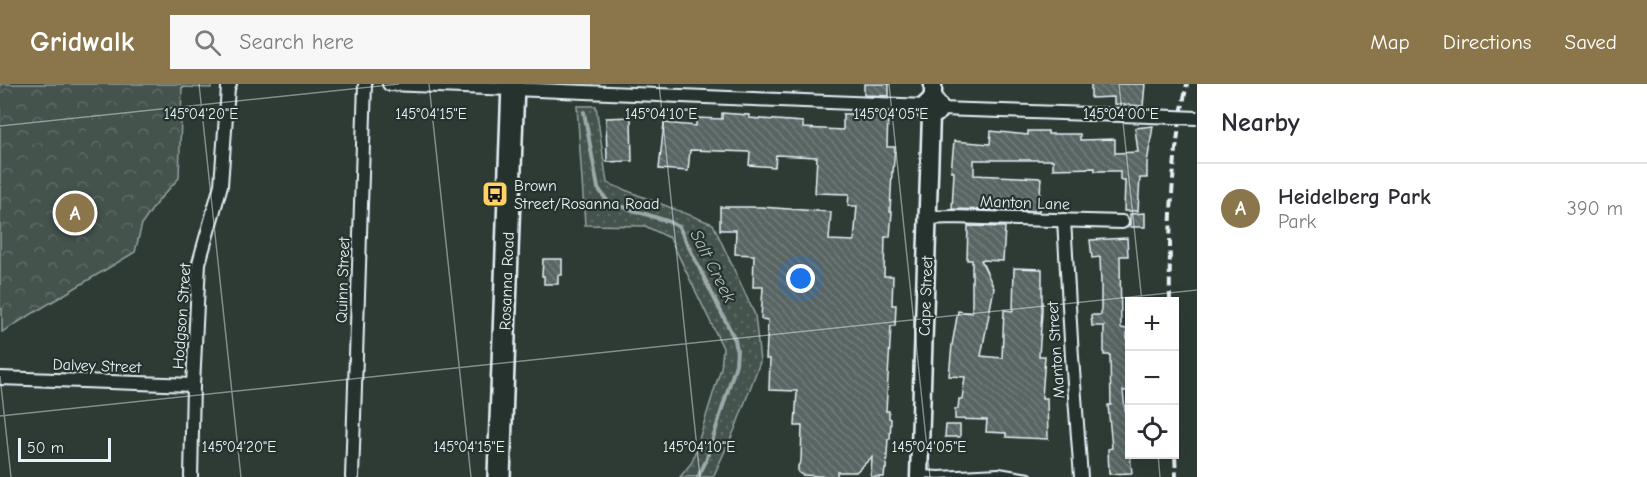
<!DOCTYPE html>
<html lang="en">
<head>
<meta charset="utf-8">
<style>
  body { margin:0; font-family:"Comic Neue",sans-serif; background:#f7f7f7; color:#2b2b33 }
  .controls { position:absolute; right:18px; bottom:18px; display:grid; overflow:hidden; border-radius:0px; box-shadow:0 6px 24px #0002 }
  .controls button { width:54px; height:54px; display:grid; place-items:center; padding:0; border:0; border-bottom:2px solid #e1e1e2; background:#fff; color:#2b2b33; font:30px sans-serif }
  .scale { position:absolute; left:18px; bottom:15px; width:93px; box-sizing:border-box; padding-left:6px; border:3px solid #e8f1f8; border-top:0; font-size:16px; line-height:21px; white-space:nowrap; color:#e8f1f8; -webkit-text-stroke:4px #26332d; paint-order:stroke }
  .you { position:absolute; left:801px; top:195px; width:21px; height:21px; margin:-15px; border:4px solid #fff; border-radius:50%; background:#1a73e8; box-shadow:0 0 0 9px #1a73e833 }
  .badge { display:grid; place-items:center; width:39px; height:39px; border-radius:50%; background:#8a764a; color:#fff; font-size:20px; font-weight:700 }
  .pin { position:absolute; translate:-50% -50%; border:3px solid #fff; box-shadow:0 2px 6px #0006 }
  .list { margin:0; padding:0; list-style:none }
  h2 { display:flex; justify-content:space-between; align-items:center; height:78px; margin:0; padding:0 24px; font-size:26px }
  h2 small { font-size:20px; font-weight:400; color:#7c7c81 }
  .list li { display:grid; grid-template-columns:39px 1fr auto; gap:18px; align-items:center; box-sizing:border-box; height:90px; padding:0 24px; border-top:2px solid #e1e1e2 }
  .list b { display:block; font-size:22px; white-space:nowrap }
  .list p { margin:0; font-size:20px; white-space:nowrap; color:#7c7c81 }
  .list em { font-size:20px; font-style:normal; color:#7c7c81 }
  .icon { flex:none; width:33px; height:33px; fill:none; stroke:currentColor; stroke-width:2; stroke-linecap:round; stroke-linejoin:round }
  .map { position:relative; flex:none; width:1197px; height:393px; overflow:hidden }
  header { display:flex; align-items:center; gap:36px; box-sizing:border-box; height:84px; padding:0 30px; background:#8a764a; color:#fff }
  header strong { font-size:28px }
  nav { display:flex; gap:33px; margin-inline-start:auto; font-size:21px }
  .search { width:420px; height:54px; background:#f7f7f7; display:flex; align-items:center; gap:15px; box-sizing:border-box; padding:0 21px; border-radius:0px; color:#7c7c81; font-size:22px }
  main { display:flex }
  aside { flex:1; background:#fff }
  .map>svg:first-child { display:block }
  .grass { fill:url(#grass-dots); stroke:#96a2a3; stroke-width:1.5 }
  .park { fill:url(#park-crowns); stroke:#96a2a3; stroke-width:1.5 }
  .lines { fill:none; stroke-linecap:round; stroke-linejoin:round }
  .stream { stroke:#9da8a9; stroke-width:4 }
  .building { fill:url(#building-back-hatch); stroke:#e8f1f8; stroke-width:1.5 }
  .lane-casing { stroke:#e8f1f8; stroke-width:10 }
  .street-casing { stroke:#e8f1f8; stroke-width:16 }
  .secondary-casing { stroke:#e8f1f8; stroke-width:21 }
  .highway-casing { stroke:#e8f1f8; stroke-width:26 }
  .lane { stroke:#26332d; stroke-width:6 }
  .street { stroke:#26332d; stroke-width:12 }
  .secondary { stroke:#26332d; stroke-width:16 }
  .highway { stroke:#26332d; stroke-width:21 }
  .rail { stroke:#e8f1f8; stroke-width:4; stroke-dasharray:9 4.5; stroke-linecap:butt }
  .street-bridge-casing { stroke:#e8f1f8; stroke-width:16; stroke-linecap:butt }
  .street-bridge { stroke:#26332d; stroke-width:12 }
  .ticks { fill:none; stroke:#e8f1f8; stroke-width:1.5; stroke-opacity:0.45 }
  .labels { text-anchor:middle; stroke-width:4.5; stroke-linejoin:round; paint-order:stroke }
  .poi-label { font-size:16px; fill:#e8f1f8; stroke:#26332d; text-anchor:start }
  .street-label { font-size:16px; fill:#e8f1f8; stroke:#26332d }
  .water-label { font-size:18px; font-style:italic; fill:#b0babd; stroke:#26332d }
  .ticks-label { font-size:15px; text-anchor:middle; fill:#e8f1f8; stroke:#26332d; stroke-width:4.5; stroke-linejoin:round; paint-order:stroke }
</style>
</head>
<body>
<header>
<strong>Gridwalk</strong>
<div class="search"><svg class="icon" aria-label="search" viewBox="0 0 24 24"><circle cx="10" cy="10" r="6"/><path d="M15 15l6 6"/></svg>Search here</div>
<nav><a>Map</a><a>Directions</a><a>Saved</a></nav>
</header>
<main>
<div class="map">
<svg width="1197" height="393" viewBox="0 0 1197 393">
  <defs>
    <pattern id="grass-dots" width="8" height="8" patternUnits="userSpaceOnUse" patternTransform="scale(1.5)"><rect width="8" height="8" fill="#45524e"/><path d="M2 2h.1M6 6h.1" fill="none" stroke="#606b68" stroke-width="1.8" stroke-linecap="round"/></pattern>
    <pattern id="park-crowns" width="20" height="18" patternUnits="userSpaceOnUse" patternTransform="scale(1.5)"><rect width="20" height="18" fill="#45524e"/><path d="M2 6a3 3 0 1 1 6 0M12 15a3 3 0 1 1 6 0" fill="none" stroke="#606b68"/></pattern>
    <pattern id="building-back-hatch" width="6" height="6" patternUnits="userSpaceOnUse" patternTransform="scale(1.5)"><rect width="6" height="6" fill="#596563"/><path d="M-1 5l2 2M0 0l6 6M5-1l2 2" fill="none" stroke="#717c7a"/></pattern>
  </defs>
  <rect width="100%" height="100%" fill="#2e3b35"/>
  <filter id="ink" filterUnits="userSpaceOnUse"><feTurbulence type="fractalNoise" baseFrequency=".0167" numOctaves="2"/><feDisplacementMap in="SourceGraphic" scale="12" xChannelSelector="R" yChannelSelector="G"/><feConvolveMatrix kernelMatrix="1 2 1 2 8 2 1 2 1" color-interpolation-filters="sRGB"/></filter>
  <g filter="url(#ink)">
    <path class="grass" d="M577,22H596L607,99L713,140L755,231L760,278L735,345L713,393H680L692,378L721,284L723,264L670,154L645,142L585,141Z"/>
    <path class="park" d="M0,0H211V4L182,3L179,94L157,118L142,140L135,168L2,248V225H0Z"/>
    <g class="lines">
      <path class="stream" d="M584,28L598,104L608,118L670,138L679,143L735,256L737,266L736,280L706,377L698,393"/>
    </g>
    <g class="building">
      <path d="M864,0H889V12L864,11Z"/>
      <path d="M1091,0H1145L1143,22L1114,20V13L1091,14Z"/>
      <path d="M863,28L888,29L887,63H895L893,88H892L890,128H892L890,153H885L884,192H893L892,221H896L895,242H891L886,327H889V334L891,335L890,355H888L886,385H885L884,393H871L872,373L856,388H837V393L802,391L798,388V382L801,377L802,342H795L797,307L769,306L770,275H766L768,236L761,235L763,203H753L754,171L735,170L736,146H720V123H761L831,128L829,156L854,157L857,122H848L849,110L815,109L817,73L776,71L775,83L749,81L750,68L690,66L688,87L659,85L664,39L696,42V34L722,35V29L749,31V34L803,38V44L843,46V30H863Z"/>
      <path d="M631,33L632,77L607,78L606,34Z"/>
      <path d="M1153,42L1147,79V94H1140L1138,127H1124L1125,96H1120V87H1095V84L1053,85V76H974V91L1041,94L1039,127L952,125L954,88H951L954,57L990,60L991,47L1028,51V47H1048V50H1080V56L1115,55V69L1138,68L1135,44Z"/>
      <path d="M1145,129V143H1130V130Z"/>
      <path d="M968,142L1005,143L1003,177L981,176L994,204L981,272L1002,274L1004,226L1013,227L1014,184L1042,185V228L1039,272H1045L1042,314H1047L1048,355L1006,353V349L986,348L987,336L955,335V325H958L959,315H962L965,293L949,292L952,261L958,227L972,229V176H967Z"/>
      <path d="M1127,154L1128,172H1120L1121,244L1127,245V279H1130V307H1123L1132,389L1109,390L1108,365L1112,364L1108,321H1111L1110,271H1104V242H1092L1091,231H1101V199L1100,173L1092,174L1090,156Z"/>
      <path d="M543,175H562V191H558V200H544V192H542Z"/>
      <path d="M946,341H960V353H945Z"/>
    </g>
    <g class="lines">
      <g class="lane-casing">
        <path id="lane" d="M922,390L939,391L999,388L1029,393"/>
      </g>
      <g class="street-casing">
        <g id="street">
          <path d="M389,0L926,22"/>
          <path d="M939,25L1150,32"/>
          <path d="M928,134L952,133L1122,138"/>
          <path d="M1064,136L1072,273L1081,393"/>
          <path d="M0,294L193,301"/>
          <path d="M191,393L193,301L199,179L221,101L228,4L230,0"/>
          <path d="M352,393L365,0"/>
        </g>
      </g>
      <g class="secondary-casing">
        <g id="secondary">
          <circle cx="932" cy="24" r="7"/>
          <path d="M933,18V0"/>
          <path d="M919,393L931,31"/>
        </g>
      </g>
      <g class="highway-casing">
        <path id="highway" d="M499,393L513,0"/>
      </g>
      <use href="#lane" class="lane"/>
      <use href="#street" class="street"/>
      <use href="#secondary" class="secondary"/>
      <use href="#highway" class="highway"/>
      <g class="rail">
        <path d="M1170,218C1169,144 1171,72 1187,0"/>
        <path d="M1174,347L1176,393"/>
      </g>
      <g class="street-bridge-casing">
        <path id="street-bridge" d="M1150,32L1197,34"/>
      </g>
      <use href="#street-bridge" class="street-bridge"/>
    </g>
  </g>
  <path class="ticks" d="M199,0L241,393M429,0L471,393M659,0L700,393M889,0L930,393M1119,0L1142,218M0,42L399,0M0,292L11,393M0,332L1197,206M1158,370L1160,393"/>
  <defs>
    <g id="bus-square" transform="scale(1.35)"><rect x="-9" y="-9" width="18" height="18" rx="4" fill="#ffd166" stroke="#26332d"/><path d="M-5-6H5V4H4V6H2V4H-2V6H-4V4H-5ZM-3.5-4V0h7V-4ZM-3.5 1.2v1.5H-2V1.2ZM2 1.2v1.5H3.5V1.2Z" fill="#111"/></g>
  </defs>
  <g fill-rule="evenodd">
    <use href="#bus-square" x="495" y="110"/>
  </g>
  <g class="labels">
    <g class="poi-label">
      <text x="514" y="107">Brown<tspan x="514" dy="18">Street/Rosanna Road</tspan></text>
    </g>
    <g class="street-label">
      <text transform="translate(1025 118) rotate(2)" y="6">Manton Lane</text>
      <text transform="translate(342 196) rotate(-88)" y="6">Quinn Street</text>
      <text transform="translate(506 197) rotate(-88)" y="6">Rosanna Road</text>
      <text transform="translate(925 212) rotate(-88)" y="6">Cape Street</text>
      <text transform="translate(181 232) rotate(-86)" y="6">Hodgson Street</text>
      <text transform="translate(1055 266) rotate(-94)" y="6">Manton Street</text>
      <text transform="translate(97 281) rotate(2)" y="6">Dalvey Street</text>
    </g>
    <g class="water-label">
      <text transform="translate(713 182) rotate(63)" y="6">Salt Creek</text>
    </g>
  </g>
  <g class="ticks-label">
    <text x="201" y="35">145°04'20"E</text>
    <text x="431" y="35">145°04'15"E</text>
    <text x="661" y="35">145°04'10"E</text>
    <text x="891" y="35">145°04'05"E</text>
    <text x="1121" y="35">145°04'00"E</text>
    <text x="239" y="368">145°04'20"E</text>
    <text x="469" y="368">145°04'15"E</text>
    <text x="699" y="368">145°04'10"E</text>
    <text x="929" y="368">145°04'05"E</text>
  </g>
</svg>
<div class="controls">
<button>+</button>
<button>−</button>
<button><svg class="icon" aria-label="locate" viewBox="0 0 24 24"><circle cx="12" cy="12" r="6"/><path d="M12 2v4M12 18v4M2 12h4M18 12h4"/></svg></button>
</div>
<div class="scale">50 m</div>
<div class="you"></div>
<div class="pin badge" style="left:75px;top:129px">A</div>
</div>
<aside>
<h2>Nearby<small></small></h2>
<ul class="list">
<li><span class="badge">A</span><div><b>Heidelberg Park</b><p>Park</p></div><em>390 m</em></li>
</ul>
</aside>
</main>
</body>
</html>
